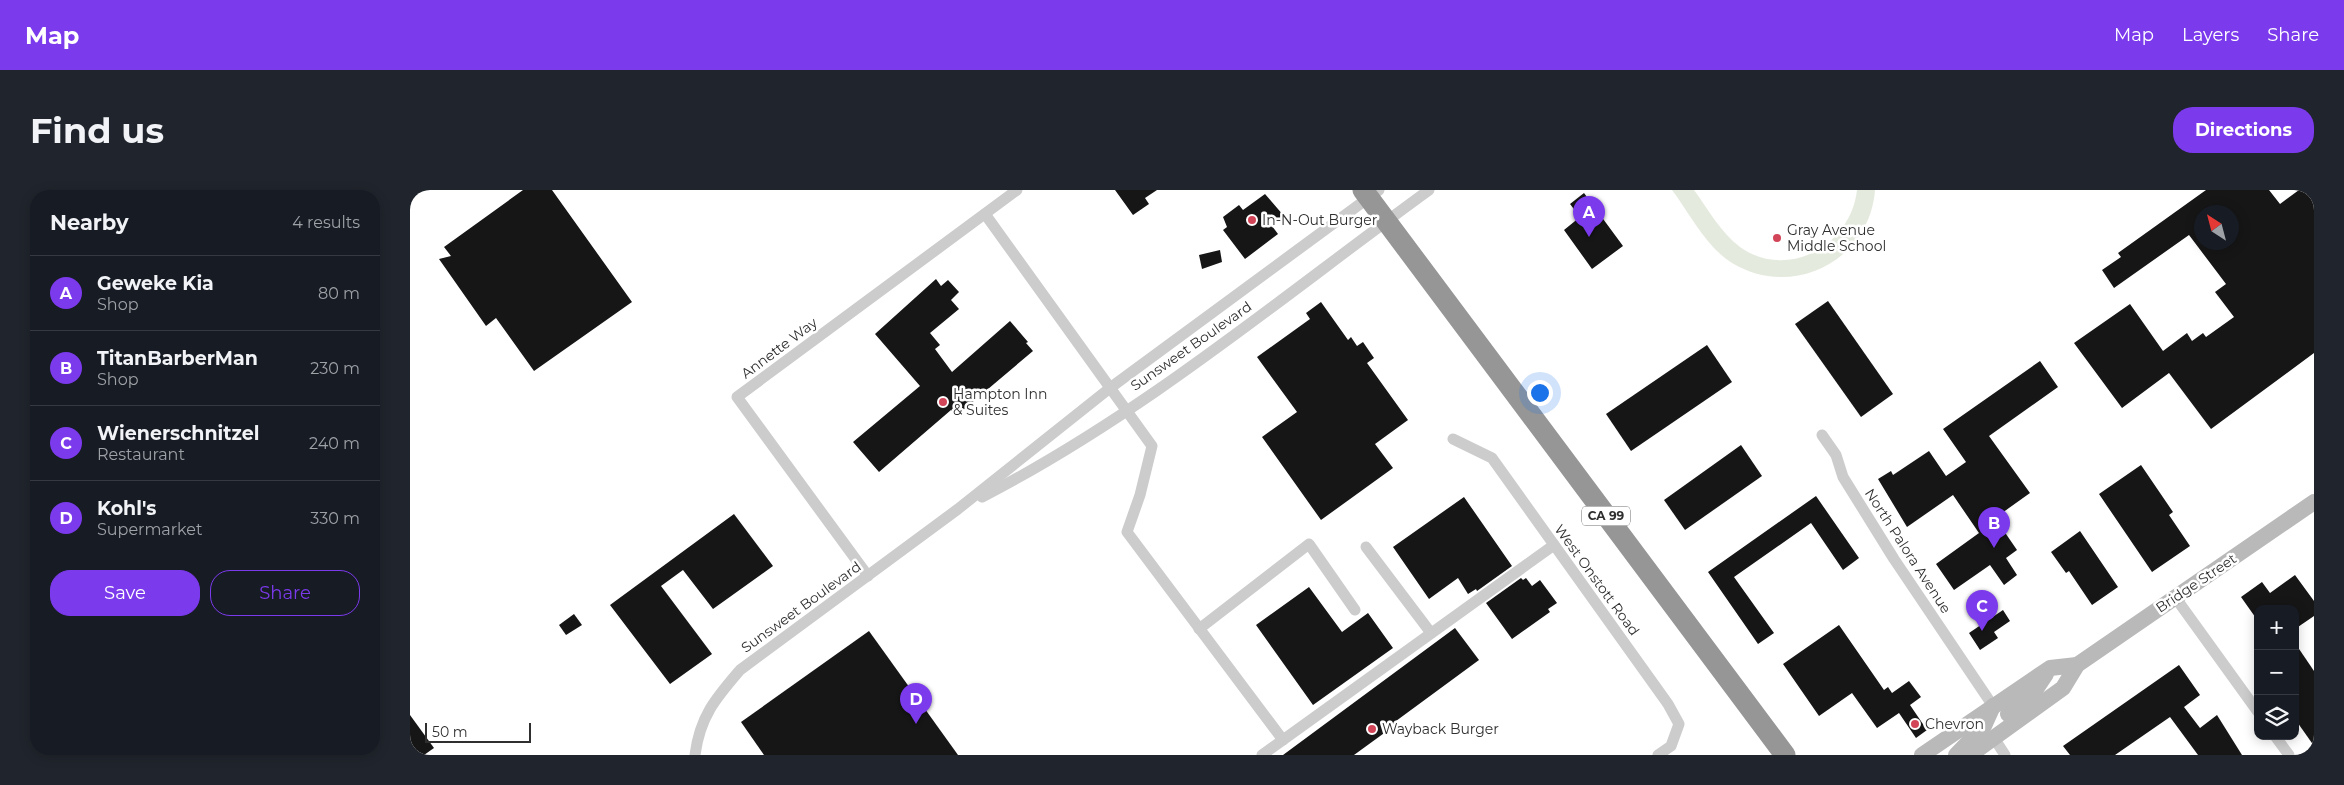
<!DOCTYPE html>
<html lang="en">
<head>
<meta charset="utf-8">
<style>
  body { margin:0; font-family:Montserrat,sans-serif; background:#20242c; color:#f1f3f6 }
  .controls { position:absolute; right:15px; bottom:15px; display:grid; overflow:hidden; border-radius:10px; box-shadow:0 2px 12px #0003 }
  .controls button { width:45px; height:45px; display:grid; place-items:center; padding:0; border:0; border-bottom:1px solid #363941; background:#171b24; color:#f1f3f6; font:25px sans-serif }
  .compass { position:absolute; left:1784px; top:15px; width:45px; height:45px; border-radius:50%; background:#171b24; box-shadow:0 2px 12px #0003; rotate:324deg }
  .scale { position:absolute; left:15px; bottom:12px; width:106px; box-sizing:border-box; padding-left:5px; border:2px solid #2f2f2f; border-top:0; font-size:14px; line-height:18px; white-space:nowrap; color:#2f2f2f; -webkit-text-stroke:4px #fff; paint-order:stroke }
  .you { position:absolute; left:1129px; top:202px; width:18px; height:18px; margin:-12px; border:4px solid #fff; border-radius:50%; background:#1a73e8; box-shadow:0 0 0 8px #1a73e833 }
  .badge { display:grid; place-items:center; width:32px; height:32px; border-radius:50%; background:#7c3aed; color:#fff; font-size:16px; font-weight:700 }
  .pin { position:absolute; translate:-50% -41px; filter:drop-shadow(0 1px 2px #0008) }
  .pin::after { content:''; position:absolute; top:26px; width:18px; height:15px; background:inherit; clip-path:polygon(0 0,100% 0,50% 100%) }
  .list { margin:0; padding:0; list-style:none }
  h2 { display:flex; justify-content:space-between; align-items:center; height:65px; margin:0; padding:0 20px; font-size:21px }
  h2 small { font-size:16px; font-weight:400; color:#9ea1a6 }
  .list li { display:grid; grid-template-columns:32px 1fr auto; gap:15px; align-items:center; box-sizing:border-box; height:75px; padding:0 20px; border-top:1px solid #363941 }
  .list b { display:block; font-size:19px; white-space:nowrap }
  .list p { margin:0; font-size:16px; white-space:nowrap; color:#9ea1a6 }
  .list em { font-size:16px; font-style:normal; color:#9ea1a6 }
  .actions { display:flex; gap:10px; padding:15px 20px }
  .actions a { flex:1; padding:11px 0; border:1px solid #7c3aed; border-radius:20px; text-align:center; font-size:18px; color:#7c3aed }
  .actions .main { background:#7c3aed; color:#fff }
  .icon { flex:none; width:28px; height:28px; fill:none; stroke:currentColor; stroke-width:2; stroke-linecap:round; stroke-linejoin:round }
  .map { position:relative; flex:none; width:1904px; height:565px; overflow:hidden; border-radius:20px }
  header { display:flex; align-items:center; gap:30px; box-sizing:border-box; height:70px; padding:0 25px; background:#7c3aed; color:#fff }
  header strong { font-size:24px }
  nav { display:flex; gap:28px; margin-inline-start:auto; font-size:18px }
  .intro { display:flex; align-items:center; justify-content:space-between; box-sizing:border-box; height:120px; padding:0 30px }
  h1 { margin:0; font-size:35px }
  .button { padding:12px 22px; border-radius:20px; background:#7c3aed; color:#fff; font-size:18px; font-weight:700 }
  main { display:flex; gap:30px; padding:0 30px }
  aside { flex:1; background:#171b24; border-radius:20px; box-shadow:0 2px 12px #0003 }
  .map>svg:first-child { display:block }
  .green { fill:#e5eade }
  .building { fill:#161616; fill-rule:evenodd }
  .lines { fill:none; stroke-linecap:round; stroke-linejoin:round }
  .street { stroke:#ccc; stroke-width:11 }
  .secondary { stroke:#b9b9b9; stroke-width:16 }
  .highway { stroke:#969696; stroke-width:21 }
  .poi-dot { fill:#d24558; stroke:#fff; stroke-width:2 }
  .labels { text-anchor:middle; stroke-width:5; stroke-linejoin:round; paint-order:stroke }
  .shield { fill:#fff; stroke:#6d6d6d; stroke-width:1 }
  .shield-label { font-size:12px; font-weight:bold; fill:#2f2f2f }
  .poi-label { font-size:14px; fill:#2f2f2f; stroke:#fff; text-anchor:start }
  .street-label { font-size:14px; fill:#2f2f2f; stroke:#fff }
</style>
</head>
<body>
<header>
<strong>Map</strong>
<nav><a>Map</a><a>Layers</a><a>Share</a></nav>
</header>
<div class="intro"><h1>Find us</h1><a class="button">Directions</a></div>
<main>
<aside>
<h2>Nearby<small>4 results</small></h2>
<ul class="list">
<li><span class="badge">A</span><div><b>Geweke Kia</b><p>Shop</p></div><em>80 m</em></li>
<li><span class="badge">B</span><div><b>TitanBarberMan</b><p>Shop</p></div><em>230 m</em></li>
<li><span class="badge">C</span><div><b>Wienerschnitzel</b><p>Restaurant</p></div><em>240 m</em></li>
<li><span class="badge">D</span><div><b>Kohl's</b><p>Supermarket</p></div><em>330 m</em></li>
</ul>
<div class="actions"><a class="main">Save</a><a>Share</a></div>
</aside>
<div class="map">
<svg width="1904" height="565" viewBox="0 0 1904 565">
  <rect width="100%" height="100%" fill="#fff"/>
  <path class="green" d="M1262,0H1284C1298,19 1311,43 1330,57C1378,91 1441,55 1447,0H1465C1460,70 1383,110 1322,73C1296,57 1280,24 1262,0Z"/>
  <g class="building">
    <path d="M113,0H142L222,112L124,181L86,128L76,136L29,69L41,66L34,57Z"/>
    <path d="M705,0H747L735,8L739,14L723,25Z"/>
    <path d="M1796,0H1859L1870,14L1889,0H1904V163L1801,239L1759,183L1712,218L1664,153L1720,114L1753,161L1777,143L1782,151L1793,143L1796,147L1824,127L1805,102L1816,94L1779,45L1704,98L1692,80L1711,67L1708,63ZM1792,22H1822V52H1792Z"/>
    <path d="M1174,3L1213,56L1182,79L1154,40L1170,27L1160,14Z"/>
    <path d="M855,4L874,26L862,36L868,44L835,69L813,40L817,37L813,27L829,15L833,20Z"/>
    <path d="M810,60L812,72L792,79L789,65Z"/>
    <path d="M526,89L531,96L538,90L549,102L541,110L549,119L520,143L530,155L525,159L542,182L600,131L618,152L616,153L623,161L546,226L541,220L469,282L443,252L510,196L465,144Z"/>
    <path d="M1418,111L1483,204L1451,227L1385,134Z"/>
    <path d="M911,112L938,150L941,147L947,156L953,152L964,168L957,173L998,230L965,254L983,278L911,330L852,247L887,222L847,167L900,129L896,123Z"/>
    <path d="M1297,155L1322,192L1221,261L1196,224Z"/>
    <path d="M1630,171L1648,197L1579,246L1620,303L1585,328L1607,360L1596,368L1607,385L1594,395L1580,375L1544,400L1526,374L1569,343L1543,305L1497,337L1468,289L1481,281L1483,285L1519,261L1536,286L1556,272L1533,239Z"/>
    <path d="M1331,255L1352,286L1275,340L1254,310Z"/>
    <path d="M1731,275L1763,322L1759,325L1780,356L1742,382L1689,304Z"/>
    <path d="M1406,306L1449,368L1433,380L1401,333L1324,387L1364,443L1348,454L1298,382Z"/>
    <path d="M1054,307L1102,376L1067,401L1066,399L1058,404L1048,388L1019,409L983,357Z"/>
    <path d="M324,324L363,376L303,419L273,380L251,396L302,464L260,494L200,415Z"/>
    <path d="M1670,341L1708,397L1682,415L1659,381L1656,383L1641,362Z"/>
    <path d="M1885,385L1904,411V426L1885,439V419H1848V431L1831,407L1852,392L1860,403Z"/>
    <path d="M1111,388L1113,390L1116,388L1122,396L1130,390L1147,413L1138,419L1140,422L1102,449L1076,413Z"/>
    <path d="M899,397L932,442L958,423L983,458L903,515L846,435Z"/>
    <path d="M1593,420L1600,431L1584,442L1588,448L1570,460L1559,443Z"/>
    <path d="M164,424L172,435L156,445L149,435Z"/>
    <path d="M1429,435L1474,500L1478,497L1482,503L1499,491L1511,507L1500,515L1517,540L1506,548L1489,523L1467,538L1442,503L1409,526L1373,474Z"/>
    <path d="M1045,438L1069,470L986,531L988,533L944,565H873Z"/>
    <path d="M459,441L548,565H354L331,532Z"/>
    <path d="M1885,453L1904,481V556L1885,529Z"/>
    <path d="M1769,475L1790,505L1774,517L1790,538L1807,525L1832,565H1788L1760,527L1705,565H1660L1653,556Z"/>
    <path d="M0,525L24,558L14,565H0Z"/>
  </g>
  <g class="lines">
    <g class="street">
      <path d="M575,24L742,256L730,305L717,342L873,550"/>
      <path d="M1412,245L1426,265L1433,287L1484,369L1583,516"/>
      <path d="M1043,249L1082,268L1258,514L1269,534L1261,556L1248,565"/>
      <path d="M572,307C733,224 873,106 1019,0"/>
      <path d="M956,357L1021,443"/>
      <path d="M458,386L327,207L607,0"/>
      <path d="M1765,407L1848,522"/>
      <path d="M789,439L899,354L945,420"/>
      <path d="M1865,546L1879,565"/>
      <path d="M1584,548L1595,565"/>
      <path d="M285,565C290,526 306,508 330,480L548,319L700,198L969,0"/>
      <path d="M852,565L1144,355"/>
    </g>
    <g class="secondary">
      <path d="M1598,524L1620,508L1636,484"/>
      <path d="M1512,565L1640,478L1667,475"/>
      <path d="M1546,565L1574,536L1583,516"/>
      <path d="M1560,565L1653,498L1667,475L1904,312"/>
    </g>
    <path class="highway" d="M953,0L1375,565"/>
  </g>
  <g class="poi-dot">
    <circle cx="842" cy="30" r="5"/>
    <circle cx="1367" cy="48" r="5"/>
    <circle cx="533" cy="212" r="5"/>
    <circle cx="1505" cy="534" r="5"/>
    <circle cx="962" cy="539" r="5"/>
  </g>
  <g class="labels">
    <rect class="shield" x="1172" y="316.5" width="48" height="19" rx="4"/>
    <g class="shield-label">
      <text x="1196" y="330">CA 99</text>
    </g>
    <g class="poi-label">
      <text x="852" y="35">In-N-Out Burger</text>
      <text x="1377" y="45">Gray Avenue<tspan x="1377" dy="16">Middle School</tspan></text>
      <text x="543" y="209">Hampton Inn<tspan x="543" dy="16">&amp; Suites</tspan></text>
      <text x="1515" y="539">Chevron</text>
      <text x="972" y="544">Wayback Burger</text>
    </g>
    <g class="street-label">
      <text transform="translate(781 156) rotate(-35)" y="5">Sunsweet Boulevard</text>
      <text transform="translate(369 158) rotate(-37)" y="5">Annette Way</text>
      <text transform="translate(1498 361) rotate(57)" y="5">North Palora Avenue</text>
      <text transform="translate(1187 390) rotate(54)" y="5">West Onstott Road</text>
      <text transform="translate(1786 393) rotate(-34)" y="5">Bridge Street</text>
      <text transform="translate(391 417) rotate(-36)" y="5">Sunsweet Boulevard</text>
    </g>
  </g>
</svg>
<div class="controls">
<button>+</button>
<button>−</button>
<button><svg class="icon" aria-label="layers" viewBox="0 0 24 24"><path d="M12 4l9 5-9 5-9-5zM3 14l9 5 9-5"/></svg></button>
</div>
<svg class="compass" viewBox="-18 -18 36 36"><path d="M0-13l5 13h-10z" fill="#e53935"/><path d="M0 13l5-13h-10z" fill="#9ea1a6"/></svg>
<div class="scale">50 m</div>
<div class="you"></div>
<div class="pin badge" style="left:1179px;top:47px">A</div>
<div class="pin badge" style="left:1584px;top:358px">B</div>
<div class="pin badge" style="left:1572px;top:441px">C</div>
<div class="pin badge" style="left:506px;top:534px">D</div>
</div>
</main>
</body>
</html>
